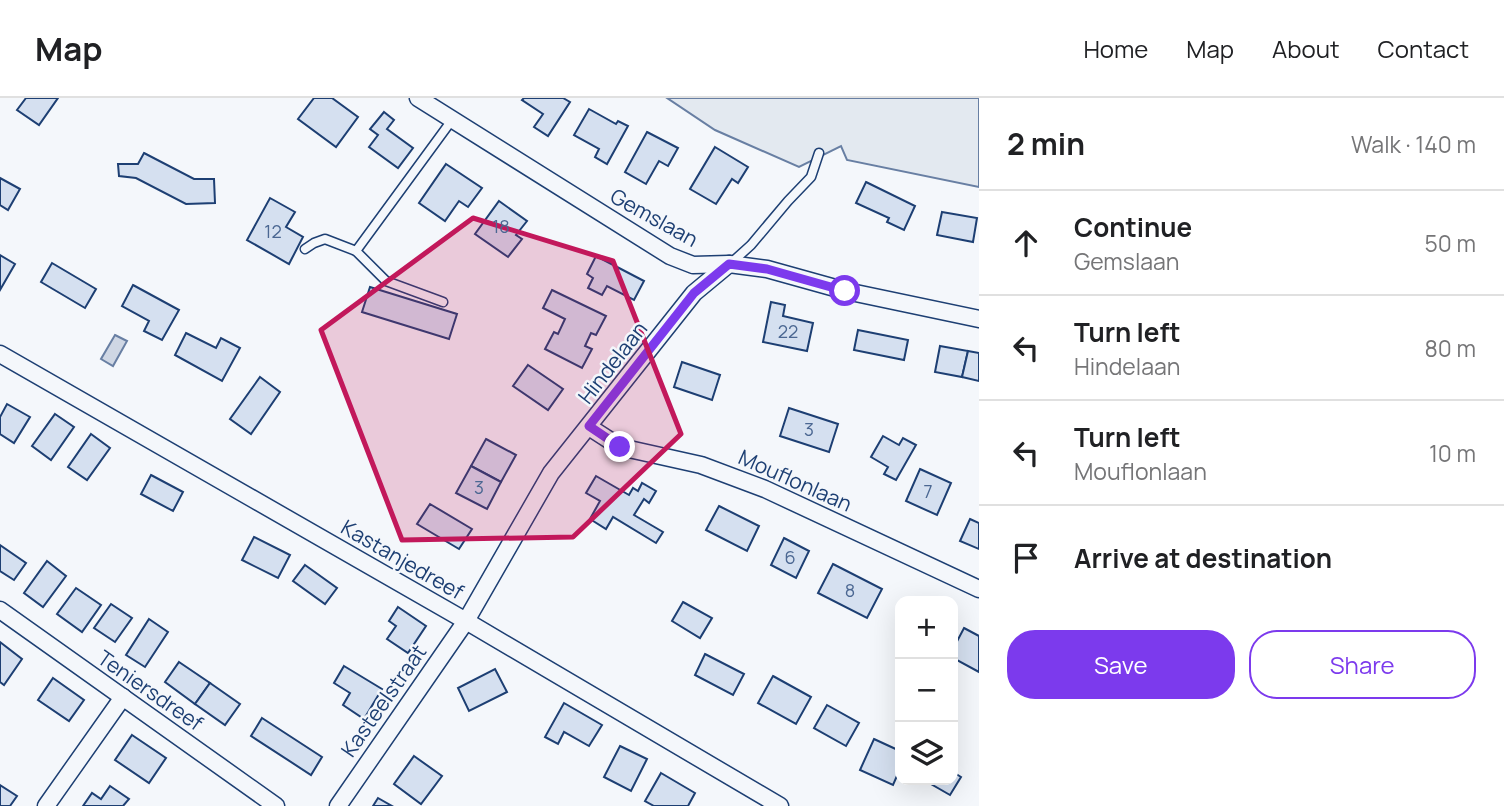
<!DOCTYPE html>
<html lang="en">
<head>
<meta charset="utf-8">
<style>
  body { margin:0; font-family:Manrope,sans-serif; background:#f2f2f2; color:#202124 }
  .controls { position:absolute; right:21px; bottom:21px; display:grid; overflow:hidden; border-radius:14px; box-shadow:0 7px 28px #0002 }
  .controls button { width:63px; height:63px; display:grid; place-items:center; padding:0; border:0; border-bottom:2px solid #e0e0e0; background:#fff; color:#202124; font:35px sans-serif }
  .stop { position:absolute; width:21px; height:21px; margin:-16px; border:5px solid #7c3aed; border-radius:50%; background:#fff }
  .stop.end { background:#7c3aed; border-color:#fff; box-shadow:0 2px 7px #0008 }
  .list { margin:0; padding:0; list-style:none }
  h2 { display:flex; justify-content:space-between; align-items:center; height:91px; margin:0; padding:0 28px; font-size:30px }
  h2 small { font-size:23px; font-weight:400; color:#757577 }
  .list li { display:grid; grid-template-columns:46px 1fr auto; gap:21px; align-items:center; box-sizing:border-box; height:105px; padding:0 28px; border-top:2px solid #e0e0e0 }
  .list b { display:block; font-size:26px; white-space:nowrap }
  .list p { margin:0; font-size:23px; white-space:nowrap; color:#757577 }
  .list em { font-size:23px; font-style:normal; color:#757577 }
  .actions { display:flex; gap:14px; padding:21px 28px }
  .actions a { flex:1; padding:16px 0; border:2px solid #7c3aed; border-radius:28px; text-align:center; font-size:24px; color:#7c3aed }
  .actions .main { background:#7c3aed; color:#fff }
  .icon { flex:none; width:38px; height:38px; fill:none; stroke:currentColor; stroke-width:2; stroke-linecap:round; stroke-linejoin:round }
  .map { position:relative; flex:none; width:979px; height:708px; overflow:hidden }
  header { display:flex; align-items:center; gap:42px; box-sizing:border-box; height:98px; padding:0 35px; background:#fff; border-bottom:2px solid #e0e0e0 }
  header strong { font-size:33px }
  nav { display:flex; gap:38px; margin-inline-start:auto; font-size:24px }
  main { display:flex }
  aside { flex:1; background:#fff }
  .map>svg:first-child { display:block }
  .green { fill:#e3e9f0; stroke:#687fa3; stroke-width:2 }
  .water { fill:#cfd7e4; stroke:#687fa3; stroke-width:2 }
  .building { fill:#d5e0f0; stroke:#1d3f73; stroke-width:2 }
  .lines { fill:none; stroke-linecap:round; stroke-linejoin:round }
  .lane-casing { stroke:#1d3f73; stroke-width:11 }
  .street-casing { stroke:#1d3f73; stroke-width:19 }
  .lane { stroke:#f4f7fb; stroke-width:8 }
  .street { stroke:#f4f7fb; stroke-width:16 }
  .route { stroke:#7c3aed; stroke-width:9 }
  .marked { fill:#c2185b; fill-opacity:0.2; stroke:#c2185b; stroke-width:5; stroke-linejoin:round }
  .labels { text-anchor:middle; stroke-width:5; stroke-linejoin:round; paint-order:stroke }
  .number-label { font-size:18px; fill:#4b6792 }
  .street-label { font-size:21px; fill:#1d3f73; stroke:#f4f7fb }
</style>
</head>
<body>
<header>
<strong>Map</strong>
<nav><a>Home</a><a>Map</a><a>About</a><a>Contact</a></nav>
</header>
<main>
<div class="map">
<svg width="979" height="708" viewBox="0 0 979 708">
  <rect width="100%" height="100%" fill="#f4f7fb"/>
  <path class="green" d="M667,0H979V89L847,62L841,48L799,69L715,32Z"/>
  <path class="water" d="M115,237L127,243L113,268L101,261Z"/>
  <g class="building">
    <path d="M26,0H58L39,27L17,12Z"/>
    <path d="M314,0H332L358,19L336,49L298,21Z"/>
    <path d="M524,0H563L570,4L548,38L534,29L543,16L522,2Z"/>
    <path d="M589,11L616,26L618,23L628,28L607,66L595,59L599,51L574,37Z"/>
    <path d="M384,14L394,22L387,31L413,50L398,70L369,49L378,37L370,31Z"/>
    <path d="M647,34L678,50L668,68L659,63L646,86L625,74Z"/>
    <path d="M715,49L748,69L738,85L732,81L716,106L690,91Z"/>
    <path d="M144,55L194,81H214L215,105L186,106L136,80L119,78L118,66H138Z"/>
    <path d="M446,66L482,90L468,109L459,103L445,123L419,105Z"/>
    <path d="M0,80L20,91L8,112L0,107Z"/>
    <path d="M866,84L915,108L904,132L887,124L889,120L856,105Z"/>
    <path d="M270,100L295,114L286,129L303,139L289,166L247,142Z"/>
    <path d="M499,103L527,123L516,137L522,141L508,159L475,136Z"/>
    <path d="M942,114L977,120L973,144L937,137Z"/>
    <path d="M0,157L15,166L0,192Z"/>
    <path d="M596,158L644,183L634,202L607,188L602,197L588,190L593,180L587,176Z"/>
    <path d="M52,165L96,191L85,210L41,184Z"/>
    <path d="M133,187L179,212L162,242L144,233L149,223L122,208Z"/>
    <path d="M370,189L457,216L449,241L362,214Z"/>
    <path d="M552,192L606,218L596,237L591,235L585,248L592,251L582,270L545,251L554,234L558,236L565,221L543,210Z"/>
    <path d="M771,204L785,207L783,218L813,225L807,253L763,244Z"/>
    <path d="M858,232L908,242L904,262L854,252Z"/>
    <path d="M186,235L216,250L221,240L240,250L222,283L175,257Z"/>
    <path d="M940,248L968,253L962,279L935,274Z"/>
    <path d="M968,253L979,255V283L962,279Z"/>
    <path d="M682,264L720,277L712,302L674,289Z"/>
    <path d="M528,267L563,291L548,312L513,288Z"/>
    <path d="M260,279L280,294L251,336L230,321Z"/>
    <path d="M7,306L30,319L14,345L0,336V319Z"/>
    <path d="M789,310L838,326L829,354L780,338Z"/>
    <path d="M55,316L74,329L51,362L32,348Z"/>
    <path d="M91,336L110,350L87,382L68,369Z"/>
    <path d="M883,338L899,347L903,340L916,347L896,382L884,376L888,369L871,359Z"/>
    <path d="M486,341L516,357L501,384L471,368Z"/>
    <path d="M471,368L501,384L487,411L456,395Z"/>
    <path d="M920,371L951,385L937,417L906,403Z"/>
    <path d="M151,377L183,394L173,413L141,396Z"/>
    <path d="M596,378L629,397L633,390L638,393L642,385L656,393L649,405L644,401L634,417L663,434L656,445L613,419L606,431L590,421L600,403L586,395Z"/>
    <path d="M430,406L472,431L459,451L417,426Z"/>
    <path d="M719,408L759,428L747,453L706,432Z"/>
    <path d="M970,421L979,425V451L960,443Z"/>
    <path d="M254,439L290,457L278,480L242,462Z"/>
    <path d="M784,440L809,453L796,480L771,467Z"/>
    <path d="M0,447L26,465L14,482L0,473Z"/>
    <path d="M47,463L66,478L43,509L24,495Z"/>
    <path d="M833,466L882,491L867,520L818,495Z"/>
    <path d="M305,467L337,490L325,506L293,483Z"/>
    <path d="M76,490L101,507L82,534L57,516Z"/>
    <path d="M683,504L712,520L700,540L672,523Z"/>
    <path d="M111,506L132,520L115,544L94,530Z"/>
    <path d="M398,509L426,528L408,555L387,541L396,528L389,523Z"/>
    <path d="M149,521L168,534L145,569L126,557Z"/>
    <path d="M964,530L979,538V574L953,560V551Z"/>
    <path d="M0,544L22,561L4,587L0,584Z"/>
    <path d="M705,556L744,576L733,597L695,577Z"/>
    <path d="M179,564L210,585L195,606L165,584Z"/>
    <path d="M344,568L382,591L364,621L343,607L350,595L334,585Z"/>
    <path d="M495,571L507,594L469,613L458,590Z"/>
    <path d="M773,578L811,599L796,626L758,605Z"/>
    <path d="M53,580L84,602L69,623L38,602Z"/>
    <path d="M210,585L240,606L225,627L195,606Z"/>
    <path d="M564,605L602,627L589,648L564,634L558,646L545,639Z"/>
    <path d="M827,607L859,625L846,648L814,630Z"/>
    <path d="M262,620L322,659L311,677L251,638Z"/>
    <path d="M132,637L166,660L149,685L115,662Z"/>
    <path d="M874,641L900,653V671L893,687L860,672Z"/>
    <path d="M620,648L647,661L631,693L604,679Z"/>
    <path d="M414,658L442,678L421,706L394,686Z"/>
    <path d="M953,674L961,679L950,697L924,682H953Z"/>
    <path d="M661,675L695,695L688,708H654L645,703Z"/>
    <path d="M0,687L17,698L10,708H0Z"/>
    <path d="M110,688L129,701L123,708H83L92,695L101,701Z"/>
    <path d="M378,700L392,708H373Z"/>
  </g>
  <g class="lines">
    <g class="lane-casing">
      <g id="lane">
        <path d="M305,151L314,145L325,141L356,153L386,183L443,204"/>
        <path d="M356,153L452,22"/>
        <path d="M730,166L751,147L788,103L811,79L819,55"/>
      </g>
    </g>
    <g class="street-casing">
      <g id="street">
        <path d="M418,0L670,158L693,167L729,166L767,171L846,193L979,221"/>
        <path d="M0,256L466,523L780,708"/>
        <path d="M589,329L620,349L701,367L765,391L979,491"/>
        <path d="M0,512L276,708"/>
        <path d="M46,708L123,599"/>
        <path d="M338,708L466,523L551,375L694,195L729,166"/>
      </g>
    </g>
    <use href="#lane" class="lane"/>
    <use href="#street" class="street"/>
  </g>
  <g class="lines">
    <path class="route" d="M620,349L589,328L694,195L729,166L767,171L845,193"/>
  </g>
  <path class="marked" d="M473,120L613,163L681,336L573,439L402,442L321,232Z"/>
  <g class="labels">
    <g class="number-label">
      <text x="501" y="135">18</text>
      <text x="273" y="140">12</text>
      <text x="788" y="240">22</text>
      <text x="809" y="338">3</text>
      <text x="479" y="396">3</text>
      <text x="928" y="400">7</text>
      <text x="790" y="466">6</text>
      <text x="850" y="499">8</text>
    </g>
    <g class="street-label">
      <text transform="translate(654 120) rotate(29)" y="7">Gemslaan</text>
      <text transform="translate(613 265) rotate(-52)" y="7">Hindelaan</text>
      <text transform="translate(795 383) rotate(24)" y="7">Mouflonlaan</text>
      <text transform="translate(402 462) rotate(30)" y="7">Kastanjedreef</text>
      <text transform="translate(150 593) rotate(35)" y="7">Teniersdreef</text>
      <text transform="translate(384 603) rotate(-55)" y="7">Kasteelstraat</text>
    </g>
  </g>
</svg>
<div class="controls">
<button>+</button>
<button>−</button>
<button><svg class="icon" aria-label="layers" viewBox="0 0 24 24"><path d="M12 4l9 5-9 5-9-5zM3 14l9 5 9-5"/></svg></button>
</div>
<div class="stop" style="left:845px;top:193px"></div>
<div class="stop end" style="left:620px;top:349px"></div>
</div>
<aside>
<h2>2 min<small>Walk · 140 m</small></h2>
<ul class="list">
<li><svg class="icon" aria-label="ahead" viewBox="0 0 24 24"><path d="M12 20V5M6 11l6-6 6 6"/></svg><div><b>Continue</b><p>Gemslaan</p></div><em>50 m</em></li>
<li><svg class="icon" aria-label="left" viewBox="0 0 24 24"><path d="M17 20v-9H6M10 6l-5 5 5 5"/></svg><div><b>Turn left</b><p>Hindelaan</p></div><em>80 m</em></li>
<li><svg class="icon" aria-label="left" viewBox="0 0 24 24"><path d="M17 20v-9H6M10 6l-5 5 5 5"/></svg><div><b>Turn left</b><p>Mouflonlaan</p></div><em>10 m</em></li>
<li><svg class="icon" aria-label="arrive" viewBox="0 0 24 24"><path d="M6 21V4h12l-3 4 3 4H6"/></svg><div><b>Arrive at destination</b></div></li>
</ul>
<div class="actions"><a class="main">Save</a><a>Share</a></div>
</aside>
</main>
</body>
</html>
